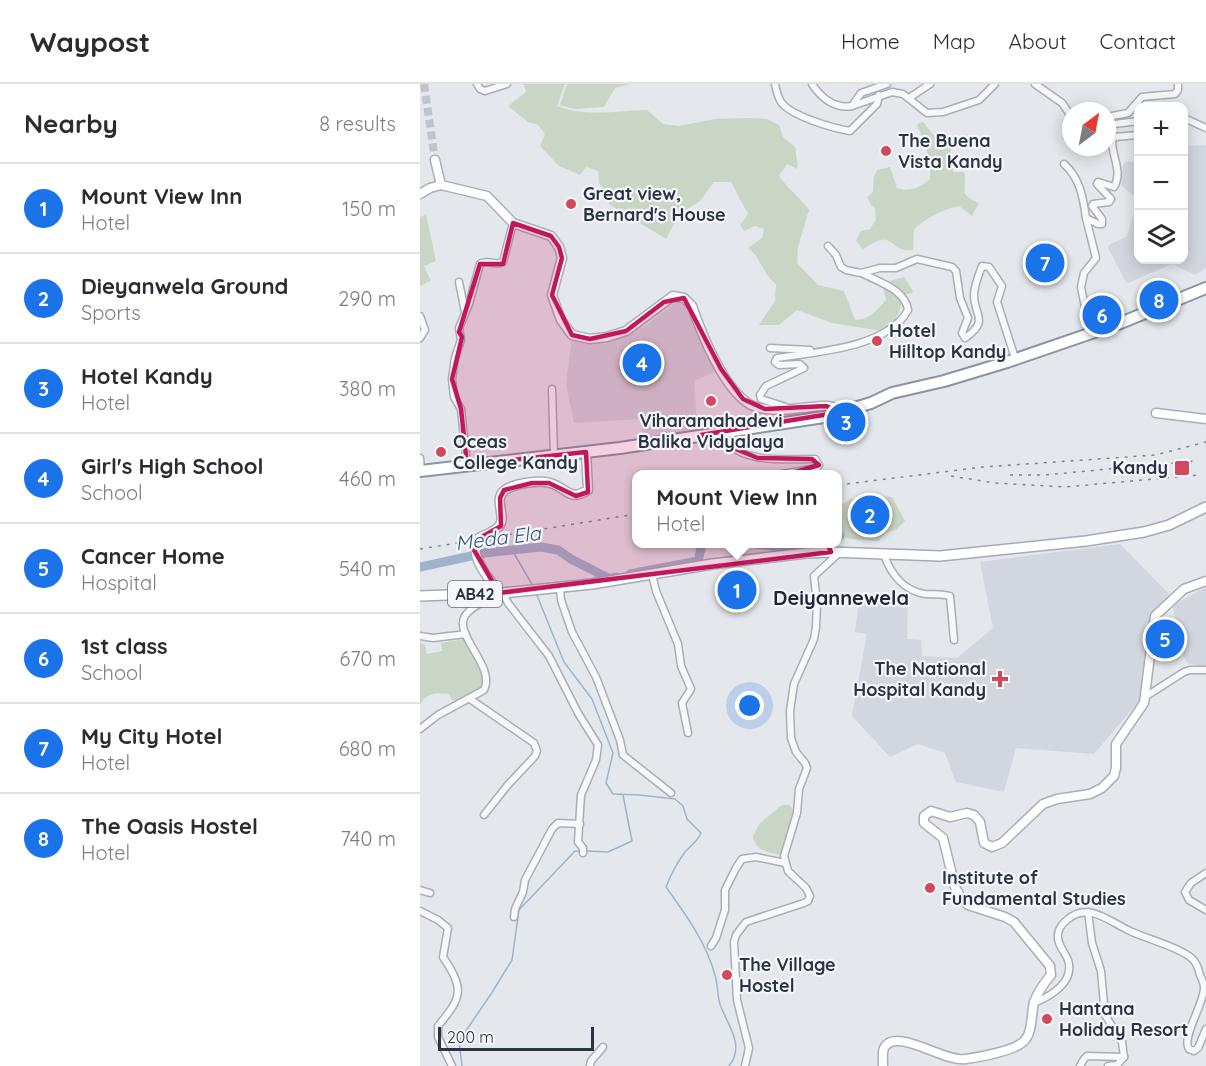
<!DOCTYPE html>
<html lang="en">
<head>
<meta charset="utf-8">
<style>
  body { margin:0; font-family:Quicksand,sans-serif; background:#f7f7f7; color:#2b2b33 }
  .controls { position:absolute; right:18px; top:18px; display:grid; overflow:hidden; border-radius:12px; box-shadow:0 3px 15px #0003 }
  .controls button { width:54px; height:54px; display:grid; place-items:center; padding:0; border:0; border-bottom:2px solid #e1e1e2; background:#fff; color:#2b2b33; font:30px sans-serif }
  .compass { position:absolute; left:642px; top:18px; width:54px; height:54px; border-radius:50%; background:#fff; box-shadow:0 3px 15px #0003; rotate:32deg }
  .scale { position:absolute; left:18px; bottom:15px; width:156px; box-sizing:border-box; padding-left:6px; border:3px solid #2b3445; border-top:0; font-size:16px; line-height:21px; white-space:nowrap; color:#2b3445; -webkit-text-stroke:4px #f4f6f9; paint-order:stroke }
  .you { position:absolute; left:330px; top:622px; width:21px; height:21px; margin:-15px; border:4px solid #fff; border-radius:50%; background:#1a73e8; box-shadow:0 0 0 9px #1a73e833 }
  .badge { display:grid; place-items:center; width:39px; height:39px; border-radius:50%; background:#1a73e8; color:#fff; font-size:20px; font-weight:700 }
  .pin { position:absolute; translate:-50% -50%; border:3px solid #fff; box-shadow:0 2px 6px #0006 }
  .popup { position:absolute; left:212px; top:386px; width:210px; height:78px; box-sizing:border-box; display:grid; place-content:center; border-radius:12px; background:#fff; filter:drop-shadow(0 2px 4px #0005); font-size:20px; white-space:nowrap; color:#7c7c81 }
  .popup b { font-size:22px; color:#2b2b33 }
  .popup::after { content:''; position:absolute; left:50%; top:100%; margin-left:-12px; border:12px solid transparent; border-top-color:#fff }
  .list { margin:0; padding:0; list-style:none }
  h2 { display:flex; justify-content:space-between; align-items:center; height:78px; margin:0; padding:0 24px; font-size:26px }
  h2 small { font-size:20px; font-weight:400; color:#7c7c81 }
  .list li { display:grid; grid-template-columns:39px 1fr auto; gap:18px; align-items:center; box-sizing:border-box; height:90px; padding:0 24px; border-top:2px solid #e1e1e2 }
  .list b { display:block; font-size:22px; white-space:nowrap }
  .list p { margin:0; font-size:20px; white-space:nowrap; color:#7c7c81 }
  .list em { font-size:20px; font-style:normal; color:#7c7c81 }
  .icon { flex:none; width:33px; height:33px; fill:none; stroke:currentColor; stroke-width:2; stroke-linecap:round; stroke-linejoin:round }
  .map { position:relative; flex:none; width:786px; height:982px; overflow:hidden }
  header { display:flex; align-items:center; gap:36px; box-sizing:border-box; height:84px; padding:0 30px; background:#fff; border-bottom:2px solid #e1e1e2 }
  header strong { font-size:28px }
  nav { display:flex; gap:33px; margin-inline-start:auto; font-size:21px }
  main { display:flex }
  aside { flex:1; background:#fff }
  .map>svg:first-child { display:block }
  .built { fill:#d2d6de }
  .green { fill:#c9d6c5 }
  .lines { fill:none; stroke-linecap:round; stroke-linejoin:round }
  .stream { stroke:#9fb4cc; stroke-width:1.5 }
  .river { stroke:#9fb4cc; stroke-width:9 }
  .secondary-tunnel { stroke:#bfc3cb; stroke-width:8; stroke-dasharray:8 4; stroke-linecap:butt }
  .street-casing { stroke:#a9aeb7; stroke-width:9 }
  .secondary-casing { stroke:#a9aeb7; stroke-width:11 }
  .primary-casing { stroke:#a3abb8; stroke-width:12 }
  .highway-casing { stroke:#8b94a3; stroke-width:14 }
  .street { stroke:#f7f8fa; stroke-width:6 }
  .secondary { stroke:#fff; stroke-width:8 }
  .primary { stroke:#fff; stroke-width:9 }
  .highway { stroke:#fff; stroke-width:10 }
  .rail { stroke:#7d8696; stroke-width:1.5; stroke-dasharray:3 6; stroke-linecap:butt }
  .marked { fill:#c2185b; fill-opacity:0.2; stroke:#c2185b; stroke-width:4.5; stroke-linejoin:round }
  .poi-dot { fill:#d1495b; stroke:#f4f6f9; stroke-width:2 }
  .labels { text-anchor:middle; stroke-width:4.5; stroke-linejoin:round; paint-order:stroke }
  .shield { fill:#f4f6f9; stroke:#676e7b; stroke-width:1.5 }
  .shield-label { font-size:16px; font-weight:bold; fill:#2b3445 }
  .poi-label { font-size:18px; font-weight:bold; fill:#2b3445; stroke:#f4f6f9; text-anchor:start }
  .water-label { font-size:20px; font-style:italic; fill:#34527a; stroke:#f4f6f9 }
  .neighbourhood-label { font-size:20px; font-weight:bold; fill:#1d2536; stroke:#f4f6f9 }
</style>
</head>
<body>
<header>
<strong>Waypost</strong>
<nav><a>Home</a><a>Map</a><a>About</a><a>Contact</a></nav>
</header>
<main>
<aside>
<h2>Nearby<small>8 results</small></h2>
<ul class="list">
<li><span class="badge">1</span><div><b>Mount View Inn</b><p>Hotel</p></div><em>150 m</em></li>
<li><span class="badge">2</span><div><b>Dieyanwela Ground</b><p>Sports</p></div><em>290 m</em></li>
<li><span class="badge">3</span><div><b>Hotel Kandy</b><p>Hotel</p></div><em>380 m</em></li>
<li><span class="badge">4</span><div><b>Girl's High School</b><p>School</p></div><em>460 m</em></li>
<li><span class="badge">5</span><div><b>Cancer Home</b><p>Hospital</p></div><em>540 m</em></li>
<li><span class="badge">6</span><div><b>1st class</b><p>School</p></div><em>670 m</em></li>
<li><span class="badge">7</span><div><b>My City Hotel</b><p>Hotel</p></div><em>680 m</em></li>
<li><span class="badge">8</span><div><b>The Oasis Hostel</b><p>Hotel</p></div><em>740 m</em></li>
</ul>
</aside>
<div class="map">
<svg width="786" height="982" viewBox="0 0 786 982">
  <rect width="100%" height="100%" fill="#e4e7ec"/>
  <g class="built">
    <path d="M784,61L786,62V184L775,191L752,180L708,199L706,198L688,164L689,161L707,152L718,117V176H764V62Z"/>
    <path d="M718,77V116L701,101L703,81L705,78Z"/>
    <path d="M256,218H263L271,223L300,286L274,297L277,345L223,355L221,335L154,339L146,301L152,252L171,257H189L209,251L227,241Z"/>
    <path d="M700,460L750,511L729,536L719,617L674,670L596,664L584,708L536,698L525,669L498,660L470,673L432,632L447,550L435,548L440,510L488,516L487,555L501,556L502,572L537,574L573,544L560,478Z"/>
    <path d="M784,504H786V584L768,579L763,572L753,523L757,519Z"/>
  </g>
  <g class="green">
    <path d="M104,0H145L137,22C165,33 197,27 227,26L243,40L259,42L295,35L327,34L347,35L359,41L363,53L376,64C375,73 379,78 377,85L367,80L359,92C368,105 380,113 389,126L378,163L377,179L398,201L424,207L435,236C449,236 457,226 466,216L462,199L484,193L493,207L492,209L483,211C479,231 479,235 462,247L412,239L377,226L359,241H339L355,217L356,200C342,189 340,172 328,164L342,154L344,145L335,142L324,147L320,141L328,130L311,98H294L280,117L259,130L246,155L189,120L179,98L178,87L166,83L160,91L139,82L120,62L125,50L118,41L108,38L88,22L106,8Z"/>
    <path d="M147,0H209L195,4L184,23L154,25L140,21Z"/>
    <path d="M503,38L516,54L523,49H527L535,59L529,70L533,88H543L545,90C546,109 539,110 559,119L552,132L539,122C523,125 506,134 494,145L493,166C468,169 476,142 443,165L436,157L441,147L450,145L456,135L455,124L451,121L447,113L453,108L454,92L457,86L470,83L477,104C490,108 500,104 510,95C511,74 506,60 497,42L499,39Z"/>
    <path d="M6,130L16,177L4,182L11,197L0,202V134Z"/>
    <path d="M456,412L472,413L485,437L476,446L467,448L458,457L430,455L423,452L418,437L420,422L430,415Z"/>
    <path d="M43,555L46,556L65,593V602L40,617L32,616L29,610C16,609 6,608 0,621V559L5,561L7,570L22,567L21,559Z"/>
    <path d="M362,721H369L376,728L361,771C349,769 334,766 333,752L340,739Z"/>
  </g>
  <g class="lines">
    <g class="stream">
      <path d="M92,466L113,502"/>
      <path d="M116,509L144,578L172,615L193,669L186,699L193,710L220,711L255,715L263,722L267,735L281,749C278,757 271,761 265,768C257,779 251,790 246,803C266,831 286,858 295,891C298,901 297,913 301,923C309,943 325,962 309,982"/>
      <path d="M167,767L188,768L212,757L203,711"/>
      <path d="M42,982L39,957L71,910L92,876L99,826L155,767H162"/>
    </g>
    <g class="river">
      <path d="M418,454L420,452"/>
      <path d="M336,460C354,462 394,469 410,460"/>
      <path d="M0,483L65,469L121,463L138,466L151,475L190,495L196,493"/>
      <path d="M210,490L278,477L282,460"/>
    </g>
    <path class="secondary-tunnel" d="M4,0L15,76"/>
    <g class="street-casing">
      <g id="street">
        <path d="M57,0L60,5L65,7L87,0"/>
        <path d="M355,0C356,5 358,13 361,18C371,32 412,44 430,47L457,20L459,11"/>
        <path d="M392,0C401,14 415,25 432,22L441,9L467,0"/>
        <path d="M615,0L642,19L651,32"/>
        <path d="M489,14L510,0"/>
        <path d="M432,22L472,8L483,10L507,29L523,28L559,16L575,0"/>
        <path d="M687,33L708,29L722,13L755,10L758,6V0"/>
        <path d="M764,34L786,44"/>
        <path d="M687,41L718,37"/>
        <path d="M644,80C660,94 663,113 666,134"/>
        <path d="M408,162L416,171L421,183L426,186L441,189L460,184H476L497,175L532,183L536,187L540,214L548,234L542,249L545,254C570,236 554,232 554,211C554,202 559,190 562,182L569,183L582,202L577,218L595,274"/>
        <path d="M39,198L45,228"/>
        <path d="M0,232L5,246L0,254"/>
        <path d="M670,249L661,203L664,189L676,174L666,134L678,140H682V135L672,122L673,120L689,118L691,115L677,100L678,98L694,103C703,88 692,73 692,57L695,53L718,51"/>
        <path d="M350,264L390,266"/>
        <path d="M132,305L134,371"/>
        <path d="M369,324L341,315L340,311L346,302L384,284L380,280L359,281L355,278L357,274C395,268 468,264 488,226C485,205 458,198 442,189"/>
        <path d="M300,348C316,381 362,375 392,375H395L399,381L397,384L362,390"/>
        <path d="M0,374L1,387"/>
        <path d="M47,381L41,325L34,313L32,295L35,274L41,256L39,244L49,220L60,180C66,175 76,182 83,178L93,139"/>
        <path d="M464,471C471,490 484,507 505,510C513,510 522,510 530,512L534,556"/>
        <path d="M232,490L236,507L258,560L261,582L271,605L262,619L268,649"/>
        <path d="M140,504L141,516L152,548L176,593L200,656L203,671L251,709"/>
        <path d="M83,509L88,519L129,572L158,629L178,661L176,676L161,711L158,758L163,764V769"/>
        <path d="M0,552L13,554L46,550"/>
        <path d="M725,613L764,588L770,586H786"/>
        <path d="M50,615L114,659L117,667L115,672L87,702L64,731"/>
        <path d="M0,645L18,631L64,606C76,582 33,551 45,532C51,522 67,516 76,511"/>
        <path d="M786,789L771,799L765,808L769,816L786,826"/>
        <path d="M0,806L10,809"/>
        <path d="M0,827L18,836L28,844L23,873C45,906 42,913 18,942V953L32,982"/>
        <path d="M668,828L672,859L681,887L685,931L702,958L704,973"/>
        <path d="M94,833L95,825L103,808L105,796L132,745L138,739L160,740"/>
        <path d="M291,862L296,854L305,826V806L316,784L322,775L336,773L365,779"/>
        <path d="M614,919C631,912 655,898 648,876C645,868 637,861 638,851C638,845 643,839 647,836C668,817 690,838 710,847C729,856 751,860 769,872C776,877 778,883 780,891C782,895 784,900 784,904C784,920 761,954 769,965L774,967L778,964L786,945"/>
        <path d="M170,982L171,977L183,963"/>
        <path d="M325,982L329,964L317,916L314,858L316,851L326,838L384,819L388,817L390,812L386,804L368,787L364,772L377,729L379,705L387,684L385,679L376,668L371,654L370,627L374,600L394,555L396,543L397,520L394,492L420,468"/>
        <path d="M660,982L664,975L667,972L704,973"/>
        <path d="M688,982L697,981L704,973"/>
      </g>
    </g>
    <g class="secondary-casing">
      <g id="secondary">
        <path d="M15,76L21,101L67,112L93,139L131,152L139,163L142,174L132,211L141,236L152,251L170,255L187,253L206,247L253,212L264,214L272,222C282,251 304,306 331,321C346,328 366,326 382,324C396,323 411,318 422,328"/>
        <path d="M0,110L10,104L21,101"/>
        <path d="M736,329L786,335"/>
        <path d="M79,509C68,492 52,478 56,456C63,451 76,448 80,441C86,431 73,415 85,406C95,399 119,396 130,399C148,404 148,418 168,406L166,368"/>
        <path d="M463,982C463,976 462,969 464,964C475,942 525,979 546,975C559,973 593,967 603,958C613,950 611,930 614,918C618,908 624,899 631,891L630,882L594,838L585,833L548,821L541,814L535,803L523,754L504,739V732L511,727L530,733L547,729L554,731L560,738L564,759L572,763L582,759L623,720L637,715L670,710L682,704L694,692L696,684V660L724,619L735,532L764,505L786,497"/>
      </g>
    </g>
    <g class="primary-casing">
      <path id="primary" d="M0,512L83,509L172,500L292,480L386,469L411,468L520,472L666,457L724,448L749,441L786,423"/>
    </g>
    <g class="highway-casing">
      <path id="highway" d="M0,387L200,364L404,333L451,319L472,309L524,297L587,278L698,240L786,204"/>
    </g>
    <use href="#street" class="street"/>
    <use href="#secondary" class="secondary"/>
    <use href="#primary" class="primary"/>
    <use href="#highway" class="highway"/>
    <g class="rail">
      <path d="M590,391H624L775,377"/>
      <path d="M531,392L575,399L645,403L778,391"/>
      <path d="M418,401L563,383L735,371L786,358"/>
      <path d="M0,465L216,430"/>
    </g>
  </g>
  <path class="marked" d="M93,139L131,152L139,163L142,174L132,211L152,251L170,255L206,247L244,218L264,214L301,285L323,315L345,325L406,322L422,328L281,351L338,374L392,375L399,381L270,419L394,431L411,468L79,509L54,466L56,456L81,442L80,414L84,406L112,399H129L156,412L168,408L166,368L47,381L41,325L32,295L42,253L39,248L60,180H83Z"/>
  <g class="poi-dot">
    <circle cx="466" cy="67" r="6"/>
    <circle cx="151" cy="120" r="6"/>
    <circle cx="457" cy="257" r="6"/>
    <circle cx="291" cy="317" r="6"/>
    <circle cx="21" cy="368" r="6"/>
    <rect x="754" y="376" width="16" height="16" rx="3"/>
    <path d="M577 586h6v6h6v6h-6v6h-6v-6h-6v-6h6z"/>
    <circle cx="510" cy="804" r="6"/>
    <circle cx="307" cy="891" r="6"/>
    <circle cx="627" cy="935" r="6"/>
  </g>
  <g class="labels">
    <rect class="shield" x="28" y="497" width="54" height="26" rx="4.5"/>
    <g class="shield-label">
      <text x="55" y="516">AB42</text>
    </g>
    <g class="poi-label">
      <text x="478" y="63">The Buena<tspan x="478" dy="21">Vista Kandy</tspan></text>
      <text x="163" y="116">Great view,<tspan x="163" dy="21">Bernard's House</tspan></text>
      <text x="469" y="253">Hotel<tspan x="469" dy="21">Hilltop Kandy</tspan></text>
      <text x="291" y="343" text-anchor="middle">Viharamahadevi<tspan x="291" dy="21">Balika Vidyalaya</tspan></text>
      <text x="33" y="364">Oceas<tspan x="33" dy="21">College Kandy</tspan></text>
      <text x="748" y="390" text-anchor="end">Kandy</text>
      <text x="566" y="591" text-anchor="end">The National<tspan x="566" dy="21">Hospital Kandy</tspan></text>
      <text x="522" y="800">Institute of<tspan x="522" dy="21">Fundamental Studies</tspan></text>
      <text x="319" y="887">The Village<tspan x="319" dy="21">Hostel</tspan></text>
      <text x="639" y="931">Hantana<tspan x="639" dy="21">Holiday Resort</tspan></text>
    </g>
    <g class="water-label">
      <text transform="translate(78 454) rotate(-7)" y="7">Meda Ela</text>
    </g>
    <g class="neighbourhood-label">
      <text x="421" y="521">Deiyannewela</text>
    </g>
  </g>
</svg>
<div class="controls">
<button>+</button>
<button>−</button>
<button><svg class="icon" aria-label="layers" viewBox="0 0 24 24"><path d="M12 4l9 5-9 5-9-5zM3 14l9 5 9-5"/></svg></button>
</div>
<svg class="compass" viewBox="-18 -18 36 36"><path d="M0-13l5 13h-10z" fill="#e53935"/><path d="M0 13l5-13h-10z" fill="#7c7c81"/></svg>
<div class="scale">200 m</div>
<div class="you"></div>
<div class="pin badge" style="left:317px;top:506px">1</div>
<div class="popup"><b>Mount View Inn</b>Hotel</div>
<div class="pin badge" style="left:450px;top:431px">2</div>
<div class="pin badge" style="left:426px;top:338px">3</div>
<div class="pin badge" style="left:222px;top:279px">4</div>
<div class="pin badge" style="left:745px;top:555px">5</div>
<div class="pin badge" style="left:682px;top:231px">6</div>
<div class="pin badge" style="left:625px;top:179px">7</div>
<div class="pin badge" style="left:739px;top:216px">8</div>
</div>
</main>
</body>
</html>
